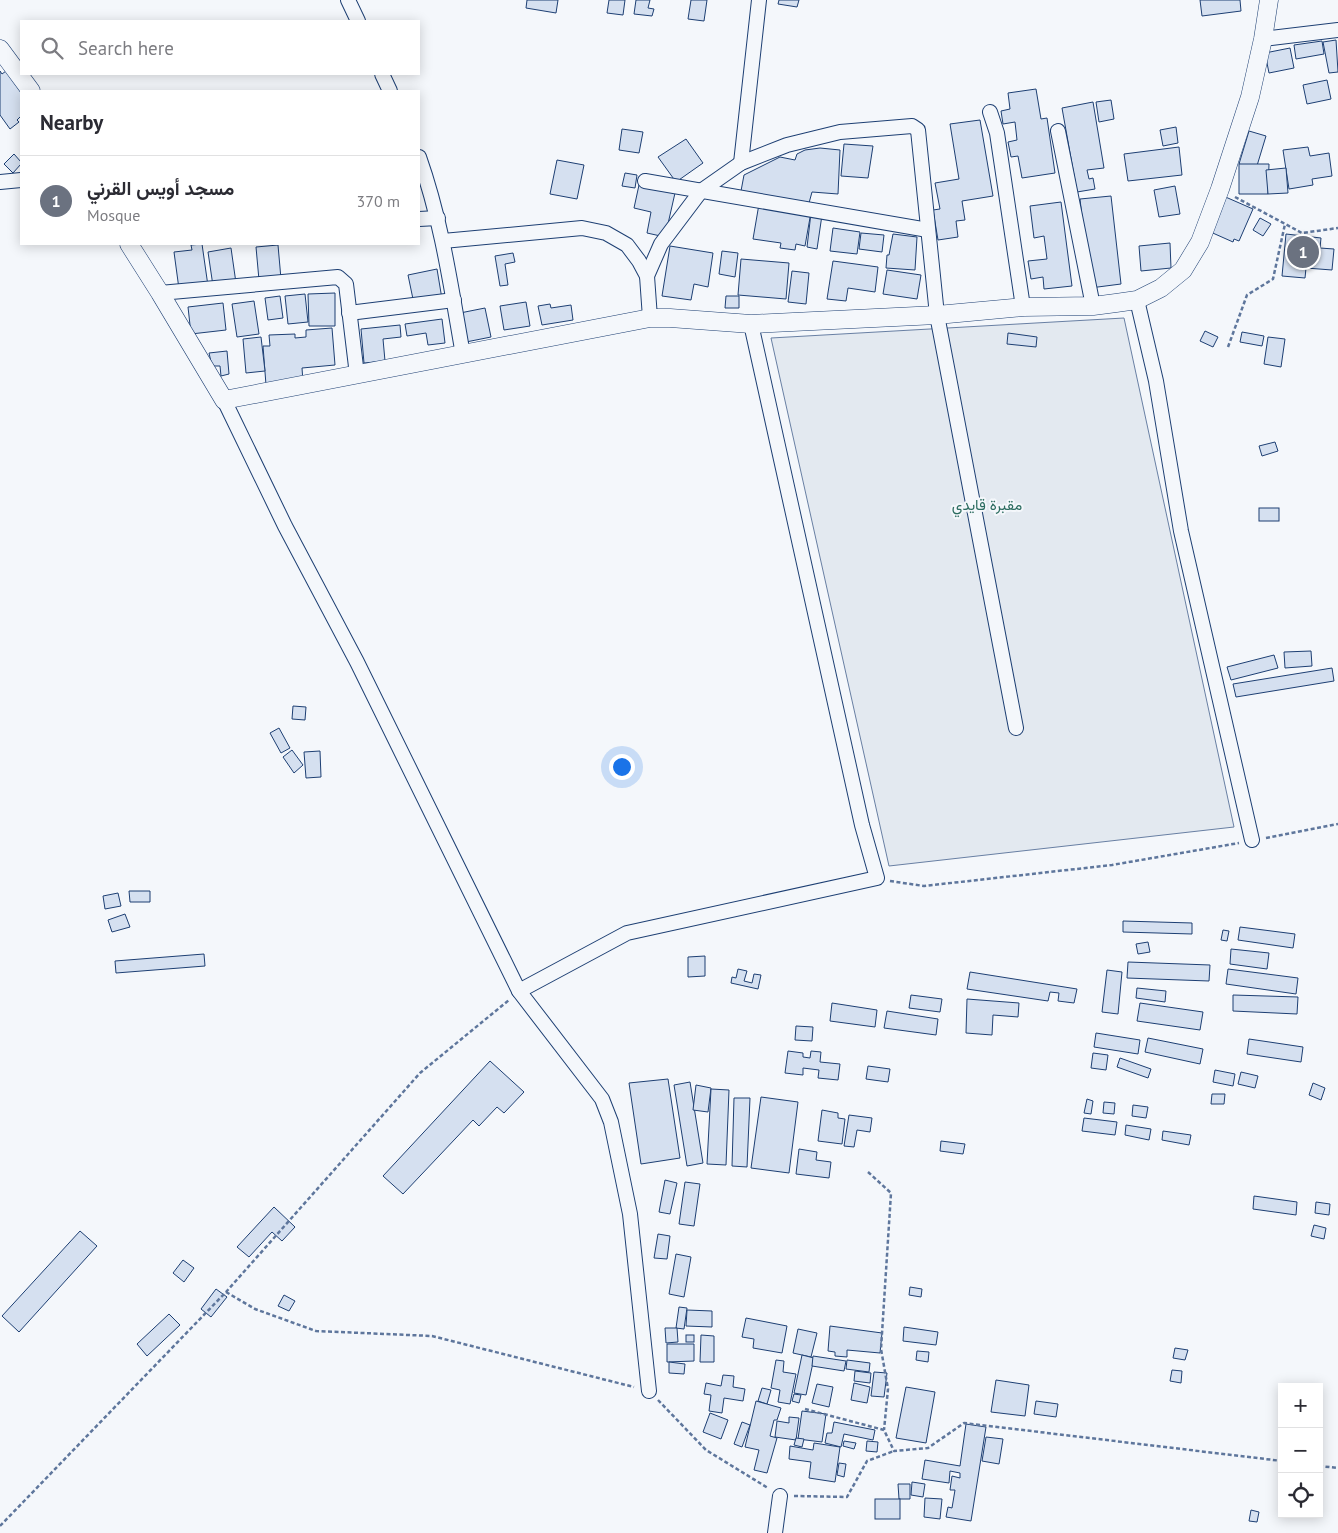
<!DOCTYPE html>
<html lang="en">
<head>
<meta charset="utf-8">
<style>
  body { margin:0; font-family:"PT Sans",Vazirmatn,sans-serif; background:#f7f7f7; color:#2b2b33 }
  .controls { position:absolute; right:15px; bottom:15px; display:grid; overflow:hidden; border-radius:0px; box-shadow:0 2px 12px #0003 }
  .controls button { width:45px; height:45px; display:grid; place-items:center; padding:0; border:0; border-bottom:1px solid #e1e1e2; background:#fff; color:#2b2b33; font:25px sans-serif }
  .you { position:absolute; left:621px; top:766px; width:18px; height:18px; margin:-12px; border:4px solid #fff; border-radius:50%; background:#1a73e8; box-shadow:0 0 0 8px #1a73e833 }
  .badge { display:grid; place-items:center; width:32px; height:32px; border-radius:50%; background:#ea580c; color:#fff; font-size:16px; font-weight:700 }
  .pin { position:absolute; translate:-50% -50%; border:2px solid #fff; box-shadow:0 1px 5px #0006 }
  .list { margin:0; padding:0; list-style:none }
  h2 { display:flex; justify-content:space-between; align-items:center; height:65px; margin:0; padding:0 20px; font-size:21px }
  h2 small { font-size:16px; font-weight:400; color:#7c7c81 }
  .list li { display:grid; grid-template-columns:32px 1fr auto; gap:15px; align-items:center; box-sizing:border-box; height:90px; padding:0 20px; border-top:1px solid #e1e1e2 }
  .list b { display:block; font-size:19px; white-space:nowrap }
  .list p { margin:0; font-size:16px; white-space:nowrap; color:#7c7c81 }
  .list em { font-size:16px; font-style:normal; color:#7c7c81 }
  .icon { flex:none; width:28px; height:28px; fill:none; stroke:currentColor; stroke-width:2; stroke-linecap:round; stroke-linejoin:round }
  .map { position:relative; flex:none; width:1338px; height:1533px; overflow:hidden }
  .search { position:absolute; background:#fff; box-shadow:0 2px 12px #0003; left:20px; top:20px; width:400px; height:55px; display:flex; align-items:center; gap:12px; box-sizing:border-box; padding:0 18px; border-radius:0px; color:#7c7c81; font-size:19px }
  .panel { position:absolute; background:#fff; box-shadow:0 2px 12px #0003; left:20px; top:90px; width:400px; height:155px; border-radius:0px }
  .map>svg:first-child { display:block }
  .green { fill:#e3e9f0; stroke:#687fa3 }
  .building { fill:#d5e0f0; stroke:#1d3f73 }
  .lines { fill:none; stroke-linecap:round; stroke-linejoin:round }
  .minor-casing { stroke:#1d3f73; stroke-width:16 }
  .tertiary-casing { stroke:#1d3f73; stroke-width:19 }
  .path { stroke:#5e769c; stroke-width:2.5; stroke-dasharray:4 2.5; stroke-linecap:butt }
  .minor { stroke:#f4f7fb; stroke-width:14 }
  .tertiary { stroke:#f4f7fb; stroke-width:18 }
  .labels { text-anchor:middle; stroke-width:4; stroke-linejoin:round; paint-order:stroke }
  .park-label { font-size:15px; fill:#2c6c60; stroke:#f4f7fb }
</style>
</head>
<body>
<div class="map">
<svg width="1338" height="1533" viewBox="0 0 1338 1533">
  <rect width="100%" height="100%" fill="#f4f7fb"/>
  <path class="green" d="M1124,318L1234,827L889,866L771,338Z"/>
  <g class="building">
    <path d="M527,0H558L556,13L526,8Z"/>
    <path d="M609,0H625L623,15L607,13Z"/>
    <path d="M636,0H650L648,8L654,9L652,16L634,14Z"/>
    <path d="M691,0H707L704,21L688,19Z"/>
    <path d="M779,0H799L797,7L778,4Z"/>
    <path d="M1200,0H1240L1241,11L1202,16Z"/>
    <path d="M1336,40L1338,72L1329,73L1323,42Z"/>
    <path d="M1322,41L1324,54L1296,59L1294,45Z"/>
    <path d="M1290,48L1294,68L1269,73L1265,53Z"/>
    <path d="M0,71L2,74L6,71L21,92V116L17,120L19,122L10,129L0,115Z"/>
    <path d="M1327,80L1331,99L1307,104L1303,85Z"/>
    <path d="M1036,89L1041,119L1047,118L1055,173L1022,178L1018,156L1011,157L1008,142L1017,140L1015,122L1003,124L1001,111L1010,109L1008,93Z"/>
    <path d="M1111,100L1114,119L1099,122L1096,102Z"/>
    <path d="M1093,102L1104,168L1087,170L1089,179L1093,178L1095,189L1077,192L1062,108Z"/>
    <path d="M980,120L993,196L962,201L965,220L956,221L958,237L938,240L933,210L940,209L935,183L959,179L950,124Z"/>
    <path d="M1176,127L1178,143L1163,146L1160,130Z"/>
    <path d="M622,129L643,132L639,153L619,150Z"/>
    <path d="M1249,131L1266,136L1256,169L1239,164Z"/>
    <path d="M686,139L703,163L676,182L658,157Z"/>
    <path d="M844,144L873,146L868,178L841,176Z"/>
    <path d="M1179,147L1182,175L1128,181L1124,154Z"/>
    <path d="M1308,147L1310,156L1329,153L1332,176L1312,179L1313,185L1289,189L1283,150Z"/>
    <path d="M820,148L840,150L838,194L812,192L809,203L741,191L744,175L780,157L795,160L797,154L805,150Z"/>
    <path d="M14,154L21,162V164L13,173L4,164Z"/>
    <path d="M557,160L584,165L577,199L550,194Z"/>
    <path d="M1239,164H1269L1268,194H1239Z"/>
    <path d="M1286,168L1288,193L1268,194L1266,170Z"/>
    <path d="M625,173L637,175L635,188L622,186Z"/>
    <path d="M639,185L675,193L665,237L647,233L651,212L634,208Z"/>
    <path d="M1175,186L1180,214L1159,217L1154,190Z"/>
    <path d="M1221,195L1253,209L1239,241L1234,239L1233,242L1206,230Z"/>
    <path d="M1111,196L1121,284L1090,288L1080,199Z"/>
    <path d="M1061,202L1072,286L1044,289L1043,277L1031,279L1028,261L1047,259L1044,236L1034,238L1030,206Z"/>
    <path d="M759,204L811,212L805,246L796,244L795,250L780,248L781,243L753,239Z"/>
    <path d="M811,213L822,215L817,249L807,247Z"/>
    <path d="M1260,218L1271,224L1263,236L1253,230Z"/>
    <path d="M833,228L860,232L857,254L830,251Z"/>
    <path d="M861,233L884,235L882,252L859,249Z"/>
    <path d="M893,234L917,237L915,270L886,268L887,255H889Z"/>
    <path d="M1286,234L1321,238L1320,248L1334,249L1332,270L1306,268L1305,278L1282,276Z"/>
    <path d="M1170,243L1171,268L1141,271L1139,246Z"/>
    <path d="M202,244L208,286L179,289L174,252L192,250L191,245Z"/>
    <path d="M278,245L281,279L259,280L256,247Z"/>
    <path d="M670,246L713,253L708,287L694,284L691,300L662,296Z"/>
    <path d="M231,248L236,283L213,286L208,252Z"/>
    <path d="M722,251L738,253L735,277L719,274Z"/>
    <path d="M513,253L515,262L505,264L508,285L500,286L495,256Z"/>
    <path d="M741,259L789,263L786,299L738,295Z"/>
    <path d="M833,261L878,267L875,292L848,288L846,301L827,299Z"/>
    <path d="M437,269L442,299L414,304L408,275Z"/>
    <path d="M887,270L921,275L917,299L883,294Z"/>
    <path d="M792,271L809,273L806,304L788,302Z"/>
    <path d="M335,293V326H309L308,294Z"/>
    <path d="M305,294L308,322L288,324L285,296Z"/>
    <path d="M280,296L283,318L268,320L265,298Z"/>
    <path d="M726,296H739V308H725Z"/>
    <path d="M254,301L259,334L237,337L232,304Z"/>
    <path d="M526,302L530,326L504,330L500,306Z"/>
    <path d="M223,303L226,330L191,334L188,307Z"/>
    <path d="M550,304L551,308L571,305L573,320L542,325L538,306Z"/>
    <path d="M485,308L491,337L466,342L460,313Z"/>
    <path d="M442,319L445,343L428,345L426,333L407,336L405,324Z"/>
    <path d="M400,325L401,337L383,339L385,361L364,363L361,329Z"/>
    <path d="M332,328L335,365L302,368L303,382L266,385L263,346H270L269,335L295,334V338L306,337V330Z"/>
    <path d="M1205,331L1218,337L1213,347L1200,341Z"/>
    <path d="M1242,332L1264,336L1262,346L1240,342Z"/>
    <path d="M1008,333L1037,337L1036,347L1007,344Z"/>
    <path d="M261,337L265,371L246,373L243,339Z"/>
    <path d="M1268,337L1285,339L1281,367L1264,364Z"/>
    <path d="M227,351L229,374L221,376L220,366H212L209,353Z"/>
    <path d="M1275,442L1278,451L1262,456L1259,446Z"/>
    <rect x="1259" y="508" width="20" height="13"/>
    <path d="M1311,651L1312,666L1285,668L1284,652Z"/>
    <path d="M1274,655L1278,668L1231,680L1227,667Z"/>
    <path d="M1332,668L1334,681L1236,697L1233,684Z"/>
    <path d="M293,706L306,707L305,720L292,719Z"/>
    <path d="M279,728L290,748L281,753L270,733Z"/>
    <path d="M292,750L303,765L294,773L283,757Z"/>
    <path d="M320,751L321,777L306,778L304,752Z"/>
    <path d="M129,891H150V902H130Z"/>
    <path d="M118,893L121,906L105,909L103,896Z"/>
    <path d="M125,914L130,927L112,932L108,920Z"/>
    <path d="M1123,921L1192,923V934L1123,932Z"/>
    <path d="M1240,927L1295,934L1293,948L1238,940Z"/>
    <path d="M1223,930L1229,931L1227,941L1221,940Z"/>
    <path d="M1148,942L1150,952L1138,954L1136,944Z"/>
    <path d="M1231,949L1269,953L1267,969L1230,964Z"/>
    <path d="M204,954L205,966L116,973L115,961Z"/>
    <path d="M705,956V976L688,977V957Z"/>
    <path d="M1128,962L1210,965L1209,981L1127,978Z"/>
    <path d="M738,969L747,971L744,981L752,983L754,974L761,975L758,989L731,983L732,977L736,978Z"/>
    <path d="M1228,969L1298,978L1296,994L1226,984Z"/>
    <path d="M1107,970L1122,972L1118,1014L1102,1012Z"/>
    <path d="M970,972L1077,989L1074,1003L1058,1001L1059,993L1050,992L1048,1001L967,989Z"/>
    <path d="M1137,988L1166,991L1165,1002L1136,998Z"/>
    <path d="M911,995L942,999L940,1012L909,1008Z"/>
    <path d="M1233,995L1298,997L1297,1014L1233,1011Z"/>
    <path d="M967,999L1019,1003L1018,1017L993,1015L992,1035L966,1033Z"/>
    <path d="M832,1003L877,1010L875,1027L830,1021Z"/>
    <path d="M1140,1003L1203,1012L1200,1030L1137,1021Z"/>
    <path d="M887,1011L938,1019L936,1035L884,1028Z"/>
    <path d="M796,1026L813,1027L812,1041L795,1040Z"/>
    <path d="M1096,1033L1140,1040L1138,1054L1094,1047Z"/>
    <path d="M1148,1038L1203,1049L1200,1064L1145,1052Z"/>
    <path d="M1249,1039L1303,1047L1301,1062L1247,1054Z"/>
    <path d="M788,1051L803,1053V1057L810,1058L811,1051L821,1052L820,1062L840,1064L838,1080L818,1078L819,1070L803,1068V1075L785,1073Z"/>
    <path d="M1093,1053L1108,1055L1106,1070L1091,1068Z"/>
    <path d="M1120,1058L1151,1069L1148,1078L1117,1067Z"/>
    <path d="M490,1061L524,1092L504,1113L497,1107L479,1126L473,1120L403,1194L383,1176Z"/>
    <path d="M868,1066L890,1069L888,1082L866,1079Z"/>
    <path d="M1215,1070L1235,1074L1233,1086L1213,1082Z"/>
    <path d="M1241,1072L1258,1076L1255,1088L1238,1084Z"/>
    <path d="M668,1079L680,1158L641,1164L629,1083Z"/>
    <path d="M690,1082L703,1163L687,1166L674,1085Z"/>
    <path d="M1313,1083L1325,1088L1321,1100L1309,1095Z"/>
    <path d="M696,1085L711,1088L708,1112L693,1110Z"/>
    <path d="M711,1089L729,1090L726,1165L707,1164Z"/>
    <path d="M1212,1094H1225L1224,1104H1211Z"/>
    <path d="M761,1097L798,1102L789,1173L751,1168Z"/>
    <path d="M734,1098H750L747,1167L732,1166Z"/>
    <path d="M1087,1099L1093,1101L1091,1114L1084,1113Z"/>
    <path d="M1104,1102L1115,1103L1114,1114L1103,1113Z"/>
    <path d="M1133,1105L1148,1107L1146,1118L1132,1116Z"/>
    <path d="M822,1110L838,1113V1118L845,1119L842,1144L818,1141Z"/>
    <path d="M849,1115L872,1118L870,1132L857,1130L854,1147L844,1146Z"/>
    <path d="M1084,1118L1117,1122L1115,1135L1082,1131Z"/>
    <path d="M1126,1125L1151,1129L1149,1140L1125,1135Z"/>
    <path d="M1163,1131L1191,1135L1189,1145L1162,1140Z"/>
    <path d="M941,1141L965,1144L963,1154L940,1151Z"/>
    <path d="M799,1149L817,1152L816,1160L831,1162L829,1178L796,1174Z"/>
    <path d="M665,1180L677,1183L670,1214L659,1212Z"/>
    <path d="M685,1182L700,1184L694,1226L679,1224Z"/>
    <path d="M1254,1196L1297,1202L1296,1215L1253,1209Z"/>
    <path d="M1316,1202L1330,1204L1329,1215L1315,1213Z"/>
    <path d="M274,1207L295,1227L282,1241L272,1232L249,1257L237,1247Z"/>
    <path d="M1314,1225L1326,1228L1324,1239L1311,1236Z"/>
    <path d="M80,1231L97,1246L19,1332L2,1316Z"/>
    <path d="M658,1234L670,1236L667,1259L654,1258Z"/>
    <path d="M676,1254L691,1257L684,1297L669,1294Z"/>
    <path d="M183,1260L194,1268L184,1282L173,1273Z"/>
    <path d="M910,1287L922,1289L921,1297L909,1295Z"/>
    <path d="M216,1289L227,1297L211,1317L201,1309Z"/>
    <path d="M284,1295L295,1301L289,1311L278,1306Z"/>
    <path d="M679,1307L687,1308L684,1329L676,1328Z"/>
    <path d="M687,1310L712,1311V1327L686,1326Z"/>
    <path d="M169,1314L180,1325L147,1356L137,1344Z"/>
    <path d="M746,1318L787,1326L782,1353L753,1348L754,1339L742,1337Z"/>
    <path d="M830,1326L882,1333L880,1353L847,1350V1357L835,1356V1352L828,1351Z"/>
    <path d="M904,1327L938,1332L936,1345L903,1341Z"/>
    <path d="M665,1328H677L678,1342L666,1343Z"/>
    <path d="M798,1329L817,1333L811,1357L793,1353Z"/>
    <rect x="686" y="1335" width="8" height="7"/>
    <path d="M701,1335L714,1336V1362H700Z"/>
    <path d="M667,1344H694V1361L667,1362Z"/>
    <path d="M1175,1348L1188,1350L1185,1360L1173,1358Z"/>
    <path d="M917,1351L929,1352L928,1362L916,1360Z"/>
    <path d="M802,1355L814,1358L806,1395L794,1393Z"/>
    <path d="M813,1356L846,1361L844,1371L812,1366Z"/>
    <path d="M776,1360L784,1361L783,1372L796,1374L790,1404L778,1402L780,1390L771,1388Z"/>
    <path d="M847,1360L870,1363L869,1372L846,1369Z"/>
    <path d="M669,1362L685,1364L684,1374L669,1373Z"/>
    <path d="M1172,1370L1182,1371L1181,1383L1170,1381Z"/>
    <path d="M855,1371L871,1373L870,1383L854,1381Z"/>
    <path d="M874,1372L887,1373L884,1397L871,1396Z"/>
    <path d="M723,1375L734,1376L733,1387L745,1389L743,1401L724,1398L722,1413L709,1411L711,1395L704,1394L706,1383L721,1386Z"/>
    <path d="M996,1380L1029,1385L1025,1416L991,1412Z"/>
    <path d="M854,1383L870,1387L867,1403L851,1400Z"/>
    <path d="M817,1384L833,1387L829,1407L812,1403Z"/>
    <path d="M906,1387L935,1392L926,1443L896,1438Z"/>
    <path d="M762,1388L771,1390L767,1404L758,1401Z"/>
    <path d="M794,1394L801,1395L799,1403L792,1401Z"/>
    <path d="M756,1401L781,1408L777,1420H774L770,1436L777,1438L767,1473L754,1470L759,1450L745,1447Z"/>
    <path d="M1036,1401L1058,1404L1056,1417L1034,1414Z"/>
    <path d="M802,1411L826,1414L822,1442L798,1439Z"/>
    <path d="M710,1413L728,1420L721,1439L703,1432Z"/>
    <path d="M789,1417L799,1418L796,1440L775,1437L777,1421L789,1423Z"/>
    <path d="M742,1422L750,1425L742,1447L734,1444Z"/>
    <path d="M834,1422L875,1430L873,1440L844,1434L841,1447L825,1443L827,1433H832Z"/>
    <path d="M966,1424L986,1427L971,1521L946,1517L948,1507L952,1508L955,1490H950L952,1476L960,1478V1473L950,1471L949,1483L922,1479L925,1460L960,1466Z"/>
    <path d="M986,1437L1003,1439L999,1464L982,1461Z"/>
    <path d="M796,1438L804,1439L802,1447L794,1445Z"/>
    <path d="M844,1441L856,1443L854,1449L843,1446Z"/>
    <path d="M867,1441L878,1442L877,1452L866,1451Z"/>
    <path d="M814,1443L840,1447L835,1482L809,1478L811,1462L789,1459L790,1446L813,1450Z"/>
    <path d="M839,1463L846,1464L844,1477L837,1475Z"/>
    <path d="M912,1482L925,1484L923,1497L911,1495Z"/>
    <path d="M898,1484H910V1499H899Z"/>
    <path d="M925,1498L942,1499L940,1519L924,1517Z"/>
    <rect x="875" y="1499" width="25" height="20"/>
    <path d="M1251,1510L1259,1512L1257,1522L1249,1521Z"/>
  </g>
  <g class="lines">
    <g class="minor-casing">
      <g id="minor">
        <path d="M348,0L358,21"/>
        <path d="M1263,39L1338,30"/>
        <path d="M382,74L390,91"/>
        <path d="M990,112L997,133L1023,307"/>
        <path d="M1058,131L1093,306"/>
        <path d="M419,157C442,222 451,287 463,355"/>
        <path d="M741,163L759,0"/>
        <path d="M645,181L928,230"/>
        <path d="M0,182L21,180"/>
        <path d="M419,219L438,218"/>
        <path d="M443,241L582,228L606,233L627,245L639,261L647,276"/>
        <path d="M160,293L338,277L346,284L357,375"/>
        <path d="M1137,300L1156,381L1181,531L1252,840"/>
        <path d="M349,313L454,300"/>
        <path d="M650,318L647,276L661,244L701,191L741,163L787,145L840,132L912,126L918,130L937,315L1016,728"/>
        <path d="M224,400L285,526L357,662L519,991L627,933L877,878L862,825L751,324"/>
        <path d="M519,991L602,1099L611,1122L630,1214L649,1391"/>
        <path d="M775,1533L780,1496"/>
      </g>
    </g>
    <g class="tertiary-casing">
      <g id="tertiary">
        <path d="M0,49L31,91"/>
        <path d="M129,244L160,293L224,400L650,318H670L751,324L937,315L1023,307L1093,306L1116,303L1137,300L1161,288L1183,270L1200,242L1220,189L1250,97L1263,39L1269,0"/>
      </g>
    </g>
    <g class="path">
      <path d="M1235,197L1302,233L1338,228"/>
      <path d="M1228,347L1247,295L1273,279L1285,224"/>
      <path d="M1266,838L1338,824"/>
      <path d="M890,881L924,886L1112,865L1239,843"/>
      <path d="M868,1172L891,1193L881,1349L888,1389L884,1430"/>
      <path d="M226,1292L255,1309L316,1331L432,1336L634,1387"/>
      <path d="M658,1400L706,1450L768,1488"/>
      <path d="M805,1409L884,1430L894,1451L928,1448L964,1423L1282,1461"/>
      <path d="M1319,1466L1338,1468"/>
      <path d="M794,1496L847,1497L867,1461L894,1451"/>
      <path d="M0,1526L226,1292L420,1073L509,1000"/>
    </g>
    <use href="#minor" class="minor"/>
    <use href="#tertiary" class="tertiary"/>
  </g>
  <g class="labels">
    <g class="park-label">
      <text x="987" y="510">مقبرة قايدي</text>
    </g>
  </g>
</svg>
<div class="controls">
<button>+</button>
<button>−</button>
<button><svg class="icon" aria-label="locate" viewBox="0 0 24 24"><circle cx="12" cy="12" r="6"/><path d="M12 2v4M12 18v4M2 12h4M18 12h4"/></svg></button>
</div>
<div class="you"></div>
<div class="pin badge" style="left:1303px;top:252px;background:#6b7280">1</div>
<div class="search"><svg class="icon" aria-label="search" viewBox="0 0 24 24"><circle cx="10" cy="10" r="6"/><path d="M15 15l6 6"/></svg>Search here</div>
<section class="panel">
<h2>Nearby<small></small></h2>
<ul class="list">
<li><span class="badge" style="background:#6b7280">1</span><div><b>مسجد أويس القرني</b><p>Mosque</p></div><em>370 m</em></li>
</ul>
</section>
</div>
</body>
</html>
